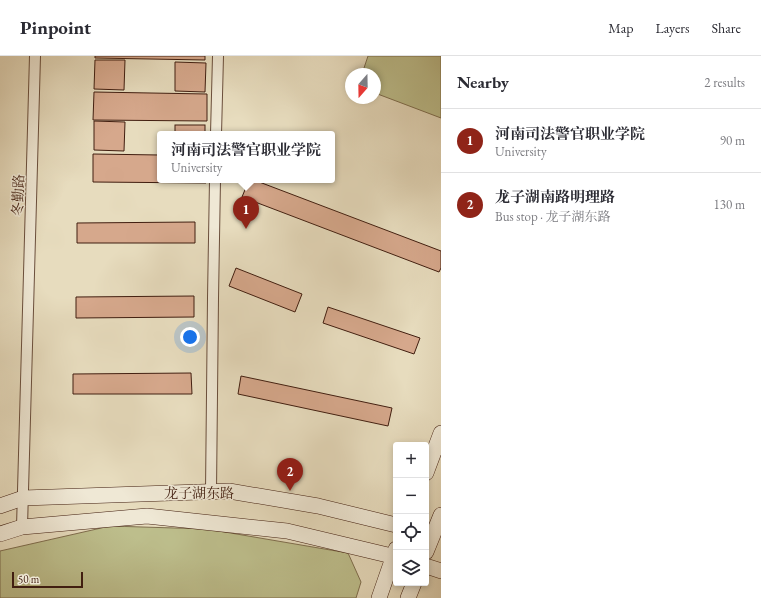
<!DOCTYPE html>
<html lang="en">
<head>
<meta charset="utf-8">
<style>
  body { margin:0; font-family:"EB Garamond","Noto Serif SC",serif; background:#f2f2f3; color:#2b2b33 }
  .controls { position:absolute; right:12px; bottom:12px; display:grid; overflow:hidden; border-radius:4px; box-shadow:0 2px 6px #0003 }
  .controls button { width:36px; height:36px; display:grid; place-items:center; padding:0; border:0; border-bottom:1px solid #e1e1e2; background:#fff; color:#2b2b33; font:20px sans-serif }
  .compass { position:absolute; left:345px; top:12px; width:36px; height:36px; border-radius:50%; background:#fff; box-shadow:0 2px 6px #0003; rotate:200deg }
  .scale { position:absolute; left:12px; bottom:10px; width:71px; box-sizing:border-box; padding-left:4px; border:2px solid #411e10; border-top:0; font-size:11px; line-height:14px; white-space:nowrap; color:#411e10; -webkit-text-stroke:3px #efe8d5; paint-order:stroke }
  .you { position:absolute; left:190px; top:281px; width:14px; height:14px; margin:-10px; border:3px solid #fff; border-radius:50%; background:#1a73e8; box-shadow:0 0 0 6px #1a73e833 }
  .badge { display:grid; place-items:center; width:26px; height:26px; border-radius:50%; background:#8f2418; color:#fff; font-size:13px; font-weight:700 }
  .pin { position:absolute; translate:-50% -33px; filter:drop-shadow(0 1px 2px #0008) }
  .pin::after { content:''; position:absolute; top:21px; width:14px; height:12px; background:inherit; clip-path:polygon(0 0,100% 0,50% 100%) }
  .popup { position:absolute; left:157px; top:75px; width:178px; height:52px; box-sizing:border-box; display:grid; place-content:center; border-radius:4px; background:#fff; filter:drop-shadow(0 1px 3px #0005); font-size:13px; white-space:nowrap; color:#7c7c81 }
  .popup b { font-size:15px; color:#2b2b33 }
  .popup::after { content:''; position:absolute; left:50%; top:100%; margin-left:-8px; border:8px solid transparent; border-top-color:#fff }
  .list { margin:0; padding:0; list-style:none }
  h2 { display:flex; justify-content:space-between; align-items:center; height:52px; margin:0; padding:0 16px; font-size:17px }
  h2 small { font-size:13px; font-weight:400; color:#7c7c81 }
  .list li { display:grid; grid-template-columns:26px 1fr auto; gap:12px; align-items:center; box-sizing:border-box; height:64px; padding:0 16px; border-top:1px solid #e1e1e2 }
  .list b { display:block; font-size:15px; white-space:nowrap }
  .list p { margin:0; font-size:13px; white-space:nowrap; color:#7c7c81 }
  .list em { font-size:13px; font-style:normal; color:#7c7c81 }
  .icon { flex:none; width:22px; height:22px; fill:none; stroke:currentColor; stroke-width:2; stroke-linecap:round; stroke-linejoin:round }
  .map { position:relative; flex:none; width:441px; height:542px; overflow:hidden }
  header { display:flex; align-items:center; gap:24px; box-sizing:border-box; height:56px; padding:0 20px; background:#fff; border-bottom:1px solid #e1e1e2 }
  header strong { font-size:19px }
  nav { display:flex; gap:22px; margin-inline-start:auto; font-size:14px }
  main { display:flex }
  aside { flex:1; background:#fff }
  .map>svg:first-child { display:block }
  .green { fill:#bdbe8c; stroke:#7f6e4e }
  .building { fill:#d6a88c; stroke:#411e10 }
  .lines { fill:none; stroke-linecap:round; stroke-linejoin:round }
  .street-casing { stroke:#6a4e3c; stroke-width:12 }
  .secondary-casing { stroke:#411e10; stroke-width:16 }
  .street { stroke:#efe8d5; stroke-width:10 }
  .secondary { stroke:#efe8d5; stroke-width:15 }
  .labels { text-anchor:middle; stroke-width:3; stroke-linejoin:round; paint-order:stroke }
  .street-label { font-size:14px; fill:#411e10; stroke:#efe8d5 }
</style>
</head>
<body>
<header>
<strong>Pinpoint</strong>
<nav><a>Map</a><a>Layers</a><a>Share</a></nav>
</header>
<main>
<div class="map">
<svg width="441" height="542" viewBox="0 0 441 542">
  <rect width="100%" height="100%" fill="#e7dcbe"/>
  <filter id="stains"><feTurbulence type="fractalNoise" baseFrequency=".005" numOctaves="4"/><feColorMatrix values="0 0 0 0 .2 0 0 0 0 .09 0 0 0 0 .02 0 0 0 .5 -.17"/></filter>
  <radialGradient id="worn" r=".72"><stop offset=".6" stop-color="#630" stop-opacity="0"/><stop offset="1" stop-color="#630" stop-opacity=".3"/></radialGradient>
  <g class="green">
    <path d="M368,0H441V62L375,37V18H362Z"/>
    <path d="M110,470L207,473L348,497L361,526L356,542H0V495Z"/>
  </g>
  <g class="building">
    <path d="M95,0H205V4L95,2Z"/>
    <path d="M95,4H125L124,34L94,33Z"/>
    <path d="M175,6L206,7L205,36L175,35Z"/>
    <path d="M94,36L207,38V65L93,64Z"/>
    <path d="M94,65L125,66L124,95L94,94Z"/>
    <rect x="175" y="69" width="30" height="9"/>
    <path d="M93,98L160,99V124H206V127L93,126Z"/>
    <path d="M249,124H254L441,195V212L439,216L242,141Z"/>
    <path d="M195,166V187H77V167Z"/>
    <path d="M236,212L302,238L295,256L229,230Z"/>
    <path d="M194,240V261L76,262V241Z"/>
    <path d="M328,251L420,282L414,298L323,267Z"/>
    <path d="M191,317L192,338H73V318Z"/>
    <path d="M241,320L392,352L388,370L238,338Z"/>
  </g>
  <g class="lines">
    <g class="street-casing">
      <g id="street">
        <path d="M216,78L218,0"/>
        <path d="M211,435L213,242L215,124"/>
        <path d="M22,471L35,0"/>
      </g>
    </g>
    <g class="secondary-casing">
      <g id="secondary">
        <path d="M426,417L441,377"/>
        <path d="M0,450L23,442L229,435L318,450L396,469"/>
        <path d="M0,478L22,471L147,460L287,475L396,501"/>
        <path d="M426,496L441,459"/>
        <path d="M426,510L441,515"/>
        <path d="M379,542L396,493"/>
        <path d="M408,542L414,527"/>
      </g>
    </g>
    <use href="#street" class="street"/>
    <use href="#secondary" class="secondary"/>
  </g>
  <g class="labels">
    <g class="street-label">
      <text transform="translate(18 139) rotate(-88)" y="5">冬勤路</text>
      <text x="199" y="442">龙子湖东路</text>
    </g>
  </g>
  <rect width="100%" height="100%" filter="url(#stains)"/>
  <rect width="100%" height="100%" fill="url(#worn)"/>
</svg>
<div class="controls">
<button>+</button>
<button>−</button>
<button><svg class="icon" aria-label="locate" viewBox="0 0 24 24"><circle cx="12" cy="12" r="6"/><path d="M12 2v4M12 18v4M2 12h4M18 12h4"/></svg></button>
<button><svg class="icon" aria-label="layers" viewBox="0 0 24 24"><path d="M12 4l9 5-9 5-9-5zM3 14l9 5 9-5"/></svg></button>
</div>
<svg class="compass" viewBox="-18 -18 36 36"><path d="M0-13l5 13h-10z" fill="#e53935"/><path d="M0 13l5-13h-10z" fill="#7c7c81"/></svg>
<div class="scale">50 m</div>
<div class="you"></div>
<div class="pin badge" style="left:246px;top:173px">1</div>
<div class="popup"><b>河南司法警官职业学院</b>University</div>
<div class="pin badge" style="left:290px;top:435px">2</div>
</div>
<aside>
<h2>Nearby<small>2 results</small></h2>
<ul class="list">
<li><span class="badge">1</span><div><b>河南司法警官职业学院</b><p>University</p></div><em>90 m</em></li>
<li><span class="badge">2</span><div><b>龙子湖南路明理路</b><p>Bus stop · 龙子湖东路</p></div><em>130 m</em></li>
</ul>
</aside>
</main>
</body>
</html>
